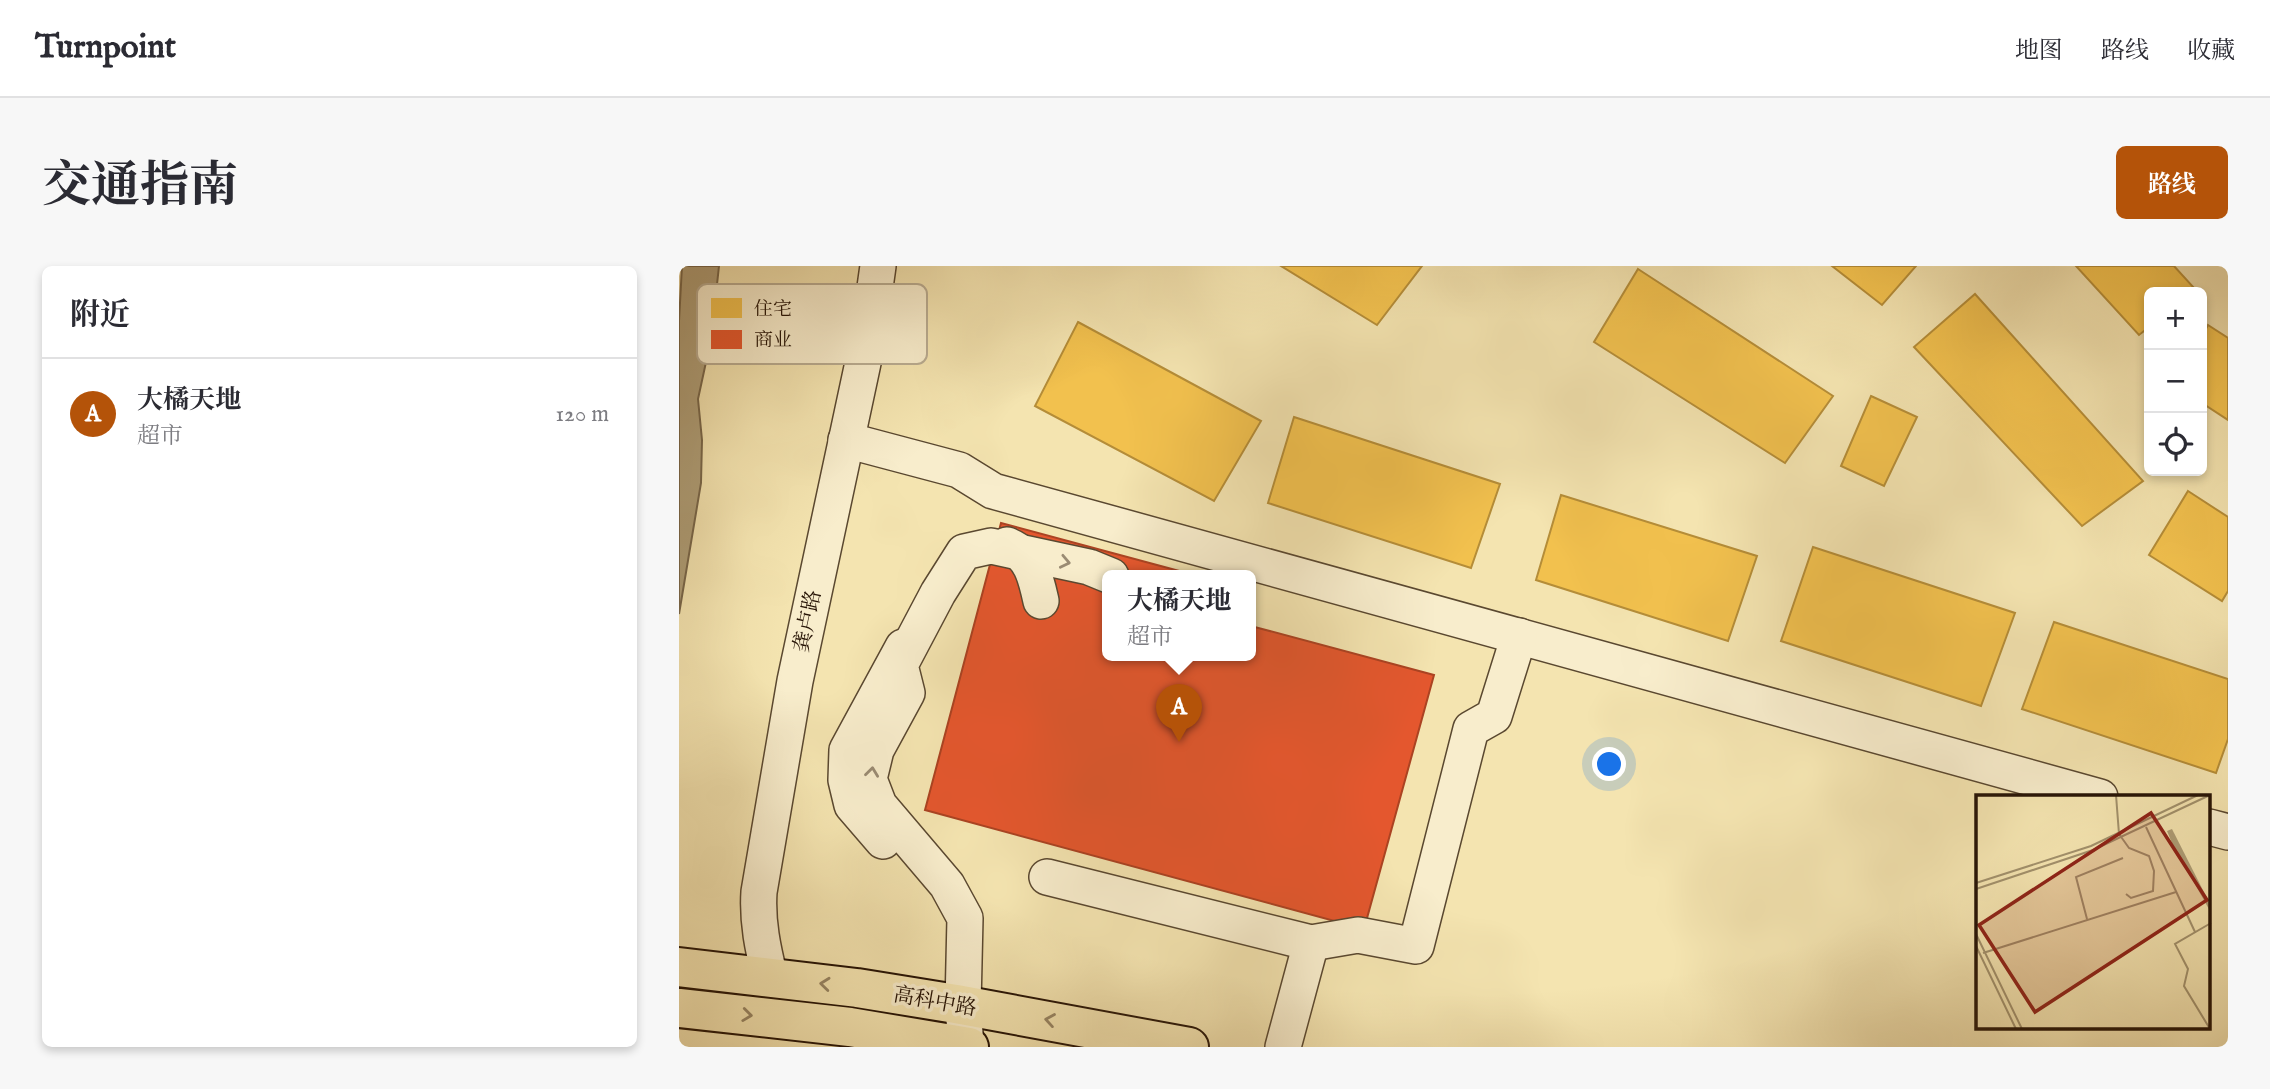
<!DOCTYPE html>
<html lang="zh">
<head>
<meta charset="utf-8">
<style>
  body { margin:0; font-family:"IM FELL English","Noto Serif SC",serif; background:#f7f7f7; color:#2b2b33 }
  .controls { position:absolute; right:21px; top:21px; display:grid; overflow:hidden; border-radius:10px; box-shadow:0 4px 10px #0003 }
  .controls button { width:63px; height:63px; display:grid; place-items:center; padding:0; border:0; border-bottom:2px solid #e1e1e2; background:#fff; color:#2b2b33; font:35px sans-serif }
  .you { position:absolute; left:931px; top:499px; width:24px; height:24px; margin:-18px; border:5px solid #fff; border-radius:50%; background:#1a73e8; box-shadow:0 0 0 10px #1a73e833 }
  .badge { display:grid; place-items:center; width:46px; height:46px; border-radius:50%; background:#b45309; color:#fff; font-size:23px; font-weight:700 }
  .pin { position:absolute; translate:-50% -58px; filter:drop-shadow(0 2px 4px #0008) }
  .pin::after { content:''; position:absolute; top:37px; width:24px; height:21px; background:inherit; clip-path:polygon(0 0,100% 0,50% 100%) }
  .popup { position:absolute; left:423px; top:304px; width:154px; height:91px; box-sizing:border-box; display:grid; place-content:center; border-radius:10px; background:#fff; filter:drop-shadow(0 2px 5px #0005); font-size:23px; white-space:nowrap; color:#7c7c81 }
  .popup b { font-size:26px; color:#2b2b33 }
  .popup::after { content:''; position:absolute; left:50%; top:100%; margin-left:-14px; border:14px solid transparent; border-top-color:#fff }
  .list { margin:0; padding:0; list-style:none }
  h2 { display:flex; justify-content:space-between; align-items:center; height:91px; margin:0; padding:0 28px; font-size:30px }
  h2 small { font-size:23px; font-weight:400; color:#7c7c81 }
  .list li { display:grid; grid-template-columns:46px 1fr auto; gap:21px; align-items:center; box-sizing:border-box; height:112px; padding:0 28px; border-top:2px solid #e1e1e2 }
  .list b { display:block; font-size:26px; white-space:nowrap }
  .list p { margin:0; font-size:23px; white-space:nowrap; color:#7c7c81 }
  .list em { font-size:23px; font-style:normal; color:#7c7c81 }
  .icon { flex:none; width:38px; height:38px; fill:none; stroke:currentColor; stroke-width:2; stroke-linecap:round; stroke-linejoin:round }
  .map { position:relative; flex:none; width:1549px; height:781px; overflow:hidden; border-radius:10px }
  header { display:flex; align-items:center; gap:42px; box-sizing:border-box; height:98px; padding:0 35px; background:#fff; border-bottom:2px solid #e1e1e2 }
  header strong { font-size:33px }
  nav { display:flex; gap:38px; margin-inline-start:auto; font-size:24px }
  .intro { display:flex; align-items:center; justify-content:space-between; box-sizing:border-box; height:168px; padding:0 42px }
  h1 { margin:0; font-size:49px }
  .button { padding:18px 32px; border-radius:10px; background:#b45309; color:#fff; font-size:24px; font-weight:700 }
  main { display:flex; gap:42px; padding:0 42px }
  aside { flex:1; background:#fff; border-radius:10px; box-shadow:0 4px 10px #0003 }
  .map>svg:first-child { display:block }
  .water { fill:#ae9d76; stroke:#786649; stroke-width:2 }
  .homes { fill:#f2c14e; stroke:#b58d38; stroke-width:2 }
  .shops { fill:#e4572e; stroke:#ab4322; stroke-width:2 }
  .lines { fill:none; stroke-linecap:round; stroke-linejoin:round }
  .minor-casing { stroke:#5a4830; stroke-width:38 }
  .major-casing { stroke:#271406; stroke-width:42 }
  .minor { stroke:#f8edcc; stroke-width:35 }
  .major { stroke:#f4e4b0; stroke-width:38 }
  .oneway { stroke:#9a8b73 }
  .oneway2 { stroke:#988664 }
  .labels { text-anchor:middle; stroke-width:7; stroke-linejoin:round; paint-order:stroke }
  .street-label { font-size:21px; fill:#271406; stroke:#f8edcc }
  .inset-road { fill:none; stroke:#a2916c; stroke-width:2 }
  .view { fill:#8f2418; fill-opacity:0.15; stroke:#8f2418; stroke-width:3.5 }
  .inset-edge { fill:none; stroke:#271406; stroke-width:3.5 }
  .key { fill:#f8edcc; stroke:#b9ac91; stroke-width:2 }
  .key-label { font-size:19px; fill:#271406 }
</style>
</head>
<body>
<header>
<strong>Turnpoint</strong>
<nav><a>地图</a><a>路线</a><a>收藏</a></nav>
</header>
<div class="intro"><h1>交通指南</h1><a class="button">路线</a></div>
<main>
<aside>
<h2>附近<small></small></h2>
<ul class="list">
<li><span class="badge">A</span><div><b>大橘天地</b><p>超市</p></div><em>120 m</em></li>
</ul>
</aside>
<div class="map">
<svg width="1549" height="781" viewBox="0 0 1549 781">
  <rect width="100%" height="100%" fill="#f4e4b0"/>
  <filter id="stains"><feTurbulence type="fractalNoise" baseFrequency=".00286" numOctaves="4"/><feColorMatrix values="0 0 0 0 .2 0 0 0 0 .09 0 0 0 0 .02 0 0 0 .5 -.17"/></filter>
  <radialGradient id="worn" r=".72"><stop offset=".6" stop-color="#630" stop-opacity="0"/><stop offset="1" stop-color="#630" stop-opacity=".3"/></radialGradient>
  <path class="water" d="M3,0H40L32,73L19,133L23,174L22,217L0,348V55Z"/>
  <g class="homes">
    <path d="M602,0H743L698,59Z"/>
    <path d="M1153,0H1237L1203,39Z"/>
    <path d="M1397,0H1495L1516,23L1512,26H1470V61L1460,69Z"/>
    <path d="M959,3L1154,130L1106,197L915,76Z"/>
    <path d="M1296,28L1464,215L1403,260L1235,81Z"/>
    <path d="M399,56L582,155L535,235L356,140Z"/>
    <path d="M1529,59L1549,72V154L1523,137V70Z"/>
    <path d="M1192,130L1238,151L1205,220L1162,200Z"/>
    <path d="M615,151L821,218L792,302L589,237Z"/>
    <path d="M1509,225L1549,251V325L1543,335L1470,289Z"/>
    <path d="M882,229L1078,290L1049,375L857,314Z"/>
    <path d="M1134,281L1336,347L1302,440L1102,375Z"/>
    <path d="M1375,356L1549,413V473L1537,507L1343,443Z"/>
  </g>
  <path class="shops" d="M322,257L504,306L503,310H428V390H572V360L755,409L685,663L246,544Z"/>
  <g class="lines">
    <g class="minor-casing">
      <g id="minor">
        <path d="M167,174L280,204L314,225L1421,531"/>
        <path d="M328,279C352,288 357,312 362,335"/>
        <path d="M1530,561L1549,566"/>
        <path d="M204,575L173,539L167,514L168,484L224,381"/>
        <path d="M368,611L632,677L679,669L737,680L792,463L815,450L840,370"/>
        <path d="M91,712C84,683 78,656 80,626L116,415L188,78L199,0"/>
        <path d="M287,781L284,739L286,652L268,619L200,539L190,513L197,484L228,427L221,399L259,327L285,286L312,280L410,301L432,310"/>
        <path d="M604,781L632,677"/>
      </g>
    </g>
    <g class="major-casing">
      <g id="major">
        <path d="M0,701L178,722L277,738L510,781"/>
        <path d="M0,742L171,761L290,781"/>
      </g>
    </g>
    <use href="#minor" class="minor"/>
    <use href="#major" class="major"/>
  </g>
  <defs><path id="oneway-chevron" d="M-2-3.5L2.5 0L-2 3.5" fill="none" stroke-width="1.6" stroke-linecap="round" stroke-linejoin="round" transform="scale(1.75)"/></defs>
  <g class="oneway">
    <use href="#oneway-chevron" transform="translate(386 296) rotate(12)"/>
    <use href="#oneway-chevron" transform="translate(193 506) rotate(-83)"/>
  </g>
  <g class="oneway2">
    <use href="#oneway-chevron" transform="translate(146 718) rotate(-174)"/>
    <use href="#oneway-chevron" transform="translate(68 749) rotate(7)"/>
    <use href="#oneway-chevron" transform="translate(371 754) rotate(-170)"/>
  </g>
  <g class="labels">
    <g class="street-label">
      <text transform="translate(128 355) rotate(-78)" y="7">龚卢路</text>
      <text transform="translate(256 735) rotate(10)" y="7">高科中路</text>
    </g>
  </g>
  <g transform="translate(1297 529)">
    <rect width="234" height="234" fill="#f4e4b0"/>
    <path d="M196,34L234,109V116L196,48L191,36Z" fill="#ae9d76"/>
    <path class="inset-road" d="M140,0L143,39L153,53L173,61L178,76L177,96L155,103L150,99M170,32L219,137M0,88L115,51L222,0M0,94L117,55L234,0M111,124L100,82L147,63M0,139L46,234M0,151L40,234M7,158L200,97M234,234L208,191L212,174L199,149L235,128"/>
    <path class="view" d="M175,18L231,105L59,217L3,130Z"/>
    <rect width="234" height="234" class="inset-edge"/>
  </g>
  <rect x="18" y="18" width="230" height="80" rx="10" class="key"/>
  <rect x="32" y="32" width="31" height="20" fill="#f2c14e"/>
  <rect x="32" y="64" width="31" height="19" fill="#e4572e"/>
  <g class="key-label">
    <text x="75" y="49">住宅</text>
    <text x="75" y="80">商业</text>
  </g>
  <rect width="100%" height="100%" filter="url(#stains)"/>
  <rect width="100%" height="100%" fill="url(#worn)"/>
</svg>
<div class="controls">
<button>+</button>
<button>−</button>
<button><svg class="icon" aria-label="locate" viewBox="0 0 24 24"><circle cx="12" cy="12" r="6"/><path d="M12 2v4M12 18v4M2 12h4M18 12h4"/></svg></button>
</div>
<div class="you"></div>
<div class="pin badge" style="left:500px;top:476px">A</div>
<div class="popup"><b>大橘天地</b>超市</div>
</div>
</main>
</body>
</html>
